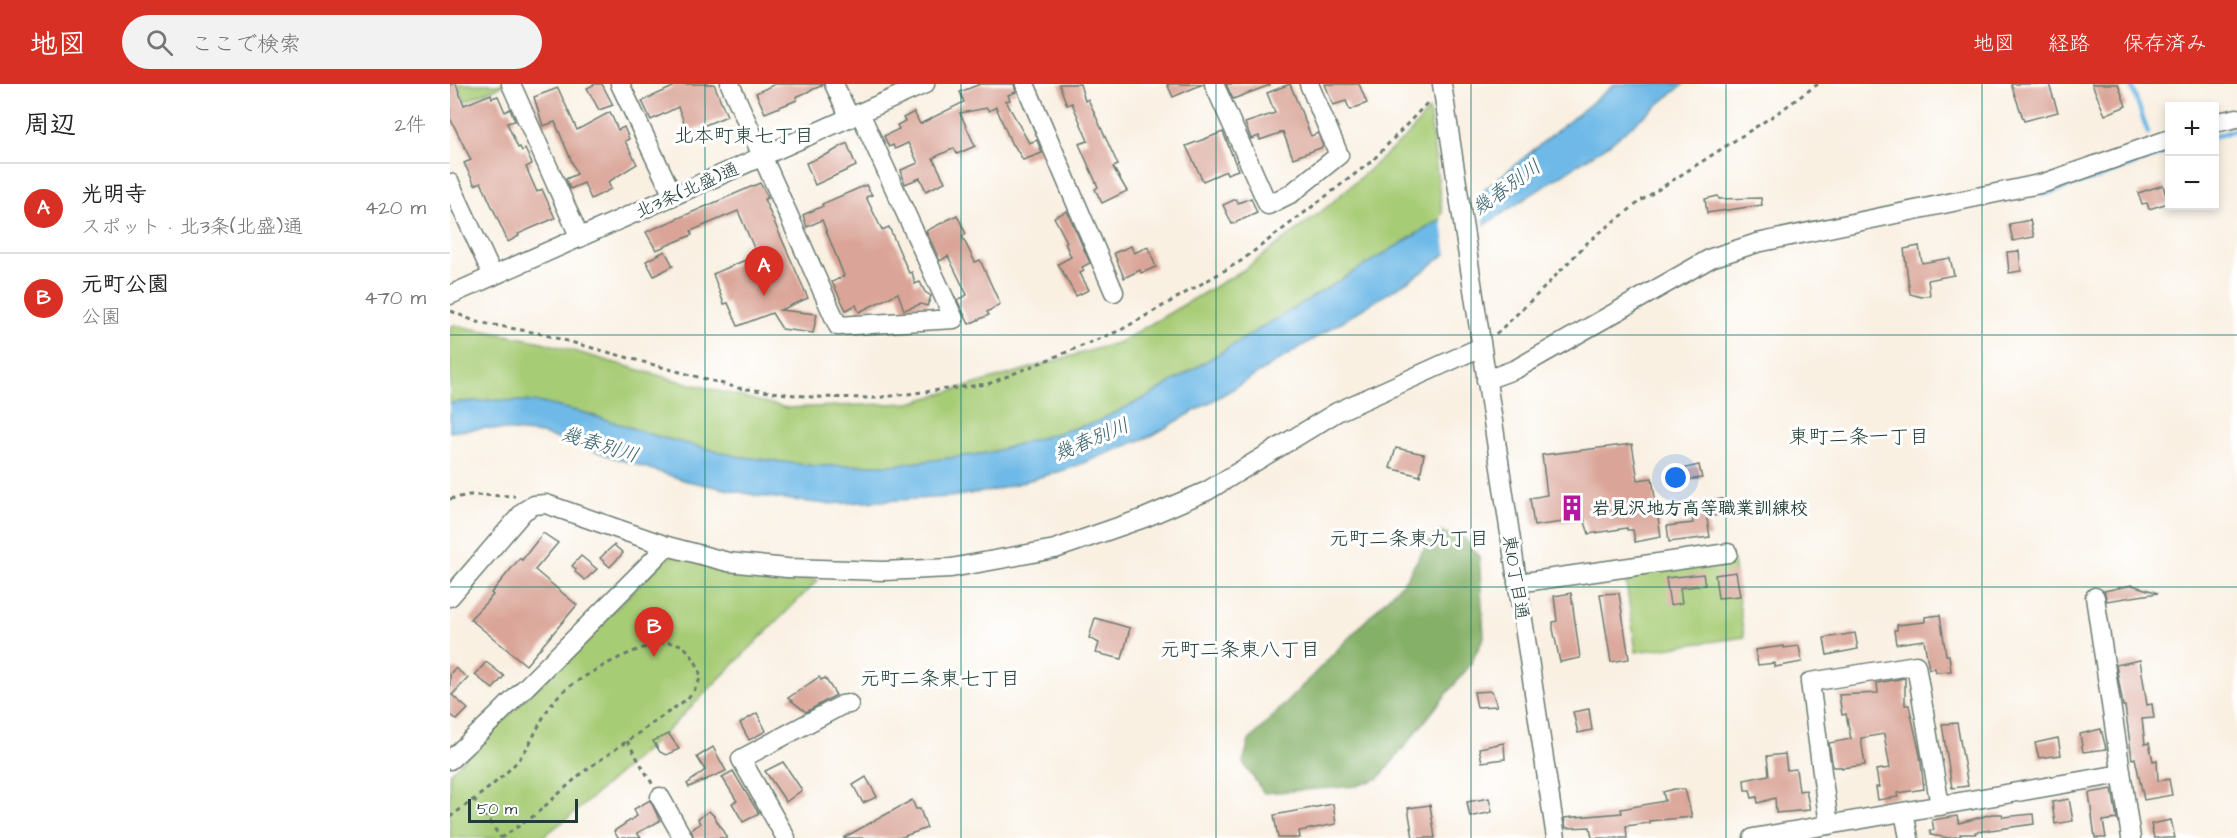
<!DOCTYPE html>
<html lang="ja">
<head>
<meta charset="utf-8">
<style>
  body { margin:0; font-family:"Architects Daughter","Klee One",sans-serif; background:#f2f2f2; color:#222 }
  .controls { position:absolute; right:18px; top:18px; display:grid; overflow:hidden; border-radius:0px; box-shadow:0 3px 9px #0003 }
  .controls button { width:54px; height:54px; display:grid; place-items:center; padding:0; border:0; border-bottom:2px solid #e0e0e0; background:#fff; color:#222; font:30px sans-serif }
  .scale { position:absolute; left:18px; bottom:15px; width:110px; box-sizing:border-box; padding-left:6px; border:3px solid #1f3d34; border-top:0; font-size:16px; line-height:21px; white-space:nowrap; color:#1f3d34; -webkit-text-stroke:4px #fff; paint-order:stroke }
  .you { position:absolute; left:1226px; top:394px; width:21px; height:21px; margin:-15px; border:4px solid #fff; border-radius:50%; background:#1a73e8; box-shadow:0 0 0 9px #1a73e833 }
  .badge { display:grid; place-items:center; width:39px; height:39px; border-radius:50%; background:#d93025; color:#fff; font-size:20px; font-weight:700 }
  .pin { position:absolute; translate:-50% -50px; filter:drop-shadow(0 2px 3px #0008) }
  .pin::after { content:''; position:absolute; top:32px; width:21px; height:18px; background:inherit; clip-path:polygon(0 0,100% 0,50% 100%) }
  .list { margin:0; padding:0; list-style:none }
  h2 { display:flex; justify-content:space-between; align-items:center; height:78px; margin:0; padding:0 24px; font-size:26px }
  h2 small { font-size:20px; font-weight:400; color:#767676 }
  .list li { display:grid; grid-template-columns:39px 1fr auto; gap:18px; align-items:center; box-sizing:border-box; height:90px; padding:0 24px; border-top:2px solid #e0e0e0 }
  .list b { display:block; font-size:22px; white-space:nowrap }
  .list p { margin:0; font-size:20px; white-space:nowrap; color:#767676 }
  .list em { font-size:20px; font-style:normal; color:#767676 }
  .icon { flex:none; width:33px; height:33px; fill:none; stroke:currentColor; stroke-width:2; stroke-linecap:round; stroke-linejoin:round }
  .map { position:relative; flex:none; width:1787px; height:754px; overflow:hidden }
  header { display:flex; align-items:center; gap:36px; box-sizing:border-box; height:84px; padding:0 30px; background:#d93025; color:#fff }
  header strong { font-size:28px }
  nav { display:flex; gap:33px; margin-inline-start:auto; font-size:21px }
  .search { width:420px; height:54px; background:#f2f2f2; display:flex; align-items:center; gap:15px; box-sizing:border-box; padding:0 21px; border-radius:33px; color:#767676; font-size:22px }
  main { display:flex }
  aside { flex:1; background:#fff }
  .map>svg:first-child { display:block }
  .green { fill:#a7cc76; stroke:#638455; stroke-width:1.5 }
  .forest { fill:#85b067; stroke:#52764e; stroke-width:1.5 }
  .water { fill:#6eb9e7; stroke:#467b8e; stroke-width:1.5 }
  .pier { fill:#f9f0e2 }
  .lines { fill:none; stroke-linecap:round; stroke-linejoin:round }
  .stream { stroke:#6eb9e7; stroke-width:4.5 }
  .building { fill:#daa598 }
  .minor-casing { stroke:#6b7c71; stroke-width:21 }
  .path { stroke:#6b7c71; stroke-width:3; stroke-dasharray:4.5 4.5; stroke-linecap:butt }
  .minor { stroke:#fff; stroke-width:18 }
  .grid { fill:none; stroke:#0f766e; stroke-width:1.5; stroke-opacity:0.55 }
  .labels { text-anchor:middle; stroke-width:6; stroke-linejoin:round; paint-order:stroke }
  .street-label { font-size:18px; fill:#1f3d34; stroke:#fff }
  .poi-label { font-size:18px; font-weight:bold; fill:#1f3d34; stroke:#fff; text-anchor:start }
  .neighbourhood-label { font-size:20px; fill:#1f3d34; stroke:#fff }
  .water-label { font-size:20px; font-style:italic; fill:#37626a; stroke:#fff }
</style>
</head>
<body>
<header>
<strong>地図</strong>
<div class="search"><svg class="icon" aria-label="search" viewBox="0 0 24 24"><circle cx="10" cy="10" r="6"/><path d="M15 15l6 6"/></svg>ここで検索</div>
<nav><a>地図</a><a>経路</a><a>保存済み</a></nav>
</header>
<main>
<aside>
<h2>周辺<small>2件</small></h2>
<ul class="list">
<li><span class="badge">A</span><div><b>光明寺</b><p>スポット · 北3条(北盛)通</p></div><em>420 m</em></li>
<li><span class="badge">B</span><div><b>元町公園</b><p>公園</p></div><em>470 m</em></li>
</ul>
</aside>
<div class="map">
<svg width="1787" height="754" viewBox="0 0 1787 754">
  <rect width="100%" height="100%" fill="#fff"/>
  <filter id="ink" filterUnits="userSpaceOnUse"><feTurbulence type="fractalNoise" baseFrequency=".0167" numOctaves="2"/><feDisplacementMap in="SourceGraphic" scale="12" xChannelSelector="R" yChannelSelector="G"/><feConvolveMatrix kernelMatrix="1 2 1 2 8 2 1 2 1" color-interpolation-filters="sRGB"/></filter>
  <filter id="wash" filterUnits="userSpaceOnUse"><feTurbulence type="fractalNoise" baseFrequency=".008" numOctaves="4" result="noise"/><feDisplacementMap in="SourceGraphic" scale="24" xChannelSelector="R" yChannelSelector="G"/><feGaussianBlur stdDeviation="1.35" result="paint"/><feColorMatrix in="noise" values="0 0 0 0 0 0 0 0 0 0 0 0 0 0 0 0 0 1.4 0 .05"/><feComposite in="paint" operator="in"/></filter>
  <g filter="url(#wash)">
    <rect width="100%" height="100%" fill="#f9f0e2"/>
    <g class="green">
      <path d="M8,0H56L15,17Z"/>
      <path d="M979,26L993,134L699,312L646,338L538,369L445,381L365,382L286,372L206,352L135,329L87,318L43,316L0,319V243L3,241L92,258L221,295L337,324L460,319L670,258L795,185L877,123L959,50Z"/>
      <path d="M220,471L368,496L214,650L123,730L91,754H0V689Z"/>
      <path d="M1283,476L1294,553L1186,568L1175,491Z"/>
    </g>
    <path class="forest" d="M989,448L1013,453L1029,472L1034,553L1020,581L929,694L907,702L814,709L793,679L799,657L956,495L978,458Z"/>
    <path class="water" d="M1165,0H1234L1158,61L1022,149L971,189L781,306L703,351L618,385L545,406L499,413L377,420L309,412L237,397L92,350L35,344L0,348V319L43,316L87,318L135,329L206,352L286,372L365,382L445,381L538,369L646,338L699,312L993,134L1019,118Z"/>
    <path class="pier" d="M1029,106L1035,145L997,172L991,132Z"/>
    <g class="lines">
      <g class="stream">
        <path d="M1681,0L1698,49"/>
        <path d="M1764,53L1787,45"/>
        <path d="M1592,111L1650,93L1720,67"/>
      </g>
    </g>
    <g id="blocks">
      <g class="building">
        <path d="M0,0H6L14,21L41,10L42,14L48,12L55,28L60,25L65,37L57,39L68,64L70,63L72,67L75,65L82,80L76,83L87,108L92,105L105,134L68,150L69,152L58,158L31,98L25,101L14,79L21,76L0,34Z"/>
        <path d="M145,0H152L163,21L149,26L137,4Z"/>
        <path d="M222,0H264L277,32L238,48L228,23L201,36L192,17L223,3Z"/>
        <path d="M325,0H373V1L346,13L347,16L315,29L306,9Z"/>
        <path d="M530,0H564L566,8L558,11L560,16L556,17L579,59L587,56L592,69L573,76L564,61H562L546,23L539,27L537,24L510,29L525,62L507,70L504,64L483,74L495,98L476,107L470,94L455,100L451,86L468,79L458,59L445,65L443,61L439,63L434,52L449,45L447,41L455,37L453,34L464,28L470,40L514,18L510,8Z"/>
        <path d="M609,0H630L635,17L638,15L668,81L663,83L677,107L652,119L645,105L648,103L629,60L638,57L622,19L617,21Z"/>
        <path d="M717,0H753L723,13Z"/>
        <path d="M776,0H820V1L783,15Z"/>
        <path d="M840,0L861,52L868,49L873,63L843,74L833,48L810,56L809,52L801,55L795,39L825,29L817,9Z"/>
        <path d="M875,0H909L917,19L900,26L896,17L883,21Z"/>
        <path d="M1561,0H1599L1608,28L1574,37Z"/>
        <path d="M1642,0H1668L1676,22L1655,31Z"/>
        <path d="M108,4L127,46L160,28L168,46L174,43L179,55L175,57L187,80L158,98L161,105L141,115L134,99L120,105L116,95L127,90L105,38L93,42L84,13Z"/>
        <path d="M773,48L788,86L777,90L776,87L753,97L736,62Z"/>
        <path d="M397,59L406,82L365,101L356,79L380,69Z"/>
        <path d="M310,99L318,114L314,115L358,214L330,226L367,230L363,249L332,245L322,229L288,242L278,219L274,220L263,190L307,171L288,127L241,147L242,151L206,166L196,148Z"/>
        <path d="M416,101L422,111L416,113L432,146L439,143L459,189L462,188L465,200L470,198L475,208L481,212L477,222L471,220L454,226L448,209L409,228L406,221L396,226L382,198L394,192L372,136L357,143L353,131L373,122L372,120Z"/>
        <path d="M1713,101L1718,119L1699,125L1697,119L1692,120L1688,109Z"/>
        <path d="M1268,112L1269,115L1311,114L1312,121L1257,129L1255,115Z"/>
        <path d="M801,114L807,129L782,140L773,121L786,115L788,119Z"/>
        <path d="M617,127L640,179L632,183L634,187L630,189L639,206L626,212L608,180L621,173L615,159L617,158L604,133Z"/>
        <path d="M507,131L516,150L512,152L525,178L530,176L550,220L537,228L539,231L519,240L507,216L517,211L498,172L490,177L476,147Z"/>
        <path d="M1580,136L1584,153L1563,157L1559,140Z"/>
        <path d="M681,162L684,169L698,163L706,183L691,189L690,186L674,194L664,169Z"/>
        <path d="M1469,162L1472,179L1500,174L1504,191L1478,196L1480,211L1471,213L1460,210L1454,165Z"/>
        <path d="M215,167L223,182L204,192L196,177Z"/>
        <path d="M1569,167L1571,187L1559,189L1557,168Z"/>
        <path d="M1182,360L1188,396L1202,394L1211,453L1185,458L1183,446H1177V444L1139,450L1134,435L1084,442L1080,414L1097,411L1092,371Z"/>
        <path d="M946,364L974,370L970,392L940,384Z"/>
        <path d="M1249,381L1252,394L1236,396V384Z"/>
        <path d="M1272,415L1274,430L1263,432L1261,417Z"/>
        <path d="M1255,423L1260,453L1219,458L1217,442L1243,439L1241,424Z"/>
        <path d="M93,449L108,459L85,486L127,521L76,581L20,535L43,511L41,509L70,474L72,476Z"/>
        <path d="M164,461L173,469L160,483L150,474Z"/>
        <path d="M131,472L147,485L135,496L125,488L126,485L122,482Z"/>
        <path d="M1286,488L1290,512L1268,514L1265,491Z"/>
        <path d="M1253,490L1255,501L1230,504L1232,519L1220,521L1216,494Z"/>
        <path d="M1682,501L1708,509L1657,517L1654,507Z"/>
        <path d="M1121,509L1130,574L1110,578L1103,545V538L1107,537L1104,512Z"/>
        <path d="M1169,509L1179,575L1161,578L1150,510Z"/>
        <path d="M1490,531L1496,571H1499L1501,587L1486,588L1485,584L1479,585L1474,556L1446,560L1444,546H1447V541L1475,538V533Z"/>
        <path d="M645,534L680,544L672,575L646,569L649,559L639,554Z"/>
        <path d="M1405,549L1408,565L1377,571L1374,554Z"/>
        <path d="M1334,562V564L1349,562L1352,578L1325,583V579L1308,581L1305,566Z"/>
        <path d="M1690,576L1697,621L1702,620L1704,634L1692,635L1695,660L1699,659L1703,677L1707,676L1708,697L1719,695L1722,711L1694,716L1685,674L1682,675L1675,622H1673L1666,581Z"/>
        <path d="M36,578L54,592L43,605L25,591Z"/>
        <path d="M5,584L18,594L2,611L18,625L7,636L0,630V590Z"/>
        <path d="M369,593L371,596L375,594L386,611L356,628L338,614Z"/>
        <path d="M1455,594V621H1459L1470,671L1474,705L1447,709L1448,713L1428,716L1426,703H1429L1426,686L1440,684L1434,650L1411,654L1415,681L1392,684V683H1383L1379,659L1401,655L1396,630L1392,631L1389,611L1428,609L1427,599Z"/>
        <path d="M1042,607L1047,622L1027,623L1024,608Z"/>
        <path d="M1139,625L1142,646L1128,649L1123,628Z"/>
        <path d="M307,629L316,647L299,656L290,639Z"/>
        <path d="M1507,639L1518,702L1502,704L1492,640Z"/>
        <path d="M1651,645L1656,665L1633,668L1630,650Z"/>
        <path d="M219,650L229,665L216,671L210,668L203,657Z"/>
        <path d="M1608,654L1611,671L1589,674L1585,659Z"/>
        <path d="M1054,659L1055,675L1032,678L1029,664Z"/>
        <path d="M263,663L276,687L239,703L237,700L255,686L247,673Z"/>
        <path d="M1335,670L1337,686L1346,685L1349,707L1356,706L1360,726L1326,729L1325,714L1308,719L1307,713L1302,714L1300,706H1295L1294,696L1319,691L1317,672Z"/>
        <path d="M333,678L352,706L336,718L315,687Z"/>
        <path d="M283,687L309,730L293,738L282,719L287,717L272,693Z"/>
        <path d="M416,693L427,713L413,719L403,701Z"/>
        <path d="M1224,705H1235L1242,733L1199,737L1200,739L1176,742L1177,754H1142L1140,743L1116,744L1114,734L1172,729L1171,725L1215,717L1213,708Z"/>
        <path d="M1662,705L1667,735L1653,737L1656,754H1645L1639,709Z"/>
        <path d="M1039,714L1042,728L1020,733L1017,718Z"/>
        <path d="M1619,715L1623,737L1605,740L1602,718Z"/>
        <path d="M200,716L210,737L187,749L191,754H168L164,747L187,732L184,725Z"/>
        <path d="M462,716L466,725H470L477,744L449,754H393Z"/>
        <path d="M883,720L886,740L849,747L850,754H828L824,731Z"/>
        <path d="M980,721L985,754H963L958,724Z"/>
        <path d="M259,727L264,732L277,754H244L241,745L250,740L248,735Z"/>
        <path d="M1542,730H1552L1553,733L1583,730L1584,740L1525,748L1526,750H1510L1511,752L1499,754L1481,751L1480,747L1484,746L1482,736L1507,732L1509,739Z"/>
        <path d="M1721,736L1725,754H1704L1701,740Z"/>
      </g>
    </g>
  </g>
  <g filter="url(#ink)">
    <use href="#blocks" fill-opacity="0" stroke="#6b7c71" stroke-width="1.5"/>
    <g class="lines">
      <g class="minor-casing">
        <g id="minor">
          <path d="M61,0L130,154"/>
          <path d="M170,0L223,112"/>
          <path d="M280,0L388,242L504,235L410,29"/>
          <path d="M384,0L400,34"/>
          <path d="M575,0L664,208"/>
          <path d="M764,0L818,121L842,109L889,71L859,0"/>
          <path d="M992,0L1106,754"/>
          <path d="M1764,39L1787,34"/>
          <path d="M0,99L43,192"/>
          <path d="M0,211L475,0"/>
          <path d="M1036,296L1066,285L1261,174L1307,159L1594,99L1720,55"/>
          <path d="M1067,499L1278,469"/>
          <path d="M0,513L74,427L84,421L96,420L217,462L278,478L337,484L433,487L501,484L605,465L694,434L757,407L887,328L1031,263"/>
          <path d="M1645,513L1681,754"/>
          <path d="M0,676L46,633L217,462"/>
          <path d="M210,713L233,754"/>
          <path d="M1454,728L1459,754"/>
          <path d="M1379,741L1360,598L1466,581L1490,722"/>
          <path d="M336,754L291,675L392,621L399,620"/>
          <path d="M1303,754L1671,690"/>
        </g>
      </g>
      <g class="path">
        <path d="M1,227L27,238L88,249L288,304L362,313L425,314L538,300L671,246L791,177L922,77L980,16"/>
        <path d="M1046,250L1089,209L1139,157L1192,116L1326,30L1368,0"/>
        <path d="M0,415L19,411L65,412"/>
        <path d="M177,657L203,701"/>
        <path d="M24,715L51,754"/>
        <path d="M0,733C24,715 51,697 70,674C88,651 94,619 119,603C141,587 202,552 228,560C236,562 242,572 246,579C255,594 247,603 237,615L133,688L85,731L51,754"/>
      </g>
      <use href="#minor" class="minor"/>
    </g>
  </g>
  <path class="grid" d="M255,0V754M511,0V754M766,0V754M1021,0V754M1276,0V754M1532,0V754M0,251H1787M0,503H1787"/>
  <defs>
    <g id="building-bare" transform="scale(2.07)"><path d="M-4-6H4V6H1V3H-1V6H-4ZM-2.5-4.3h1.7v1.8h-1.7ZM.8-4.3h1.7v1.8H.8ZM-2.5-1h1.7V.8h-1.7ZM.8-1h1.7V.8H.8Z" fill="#b5179e" stroke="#fff" stroke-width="2.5" paint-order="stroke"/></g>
  </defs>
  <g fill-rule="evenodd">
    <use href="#building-bare" x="1122" y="424"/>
  </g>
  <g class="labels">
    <g class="street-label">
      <text transform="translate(237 106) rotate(-24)" y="6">北3条(北盛)通</text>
      <text transform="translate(1066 493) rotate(81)" y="6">東10丁目通</text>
    </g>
    <g class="poi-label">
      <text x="1142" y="430">岩見沢地方高等職業訓練校</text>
    </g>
    <g class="neighbourhood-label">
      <text x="294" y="58">北本町東七丁目</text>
      <text x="1409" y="359">東町二条一丁目</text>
      <text x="959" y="461">元町二条東九丁目</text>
      <text x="790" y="572">元町二条東八丁目</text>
      <text x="490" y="601">元町二条東七丁目</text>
    </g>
    <g class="water-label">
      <text transform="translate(1056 103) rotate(-36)" y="7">幾春別川</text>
      <text transform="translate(641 355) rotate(-23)" y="7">幾春別川</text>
      <text transform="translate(150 360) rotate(17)" y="7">幾春別川</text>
    </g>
  </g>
</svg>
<div class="controls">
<button>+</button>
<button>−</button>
</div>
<div class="scale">50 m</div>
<div class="you"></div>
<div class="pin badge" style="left:314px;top:212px">A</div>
<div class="pin badge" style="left:204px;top:573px">B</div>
</div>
</main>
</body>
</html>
